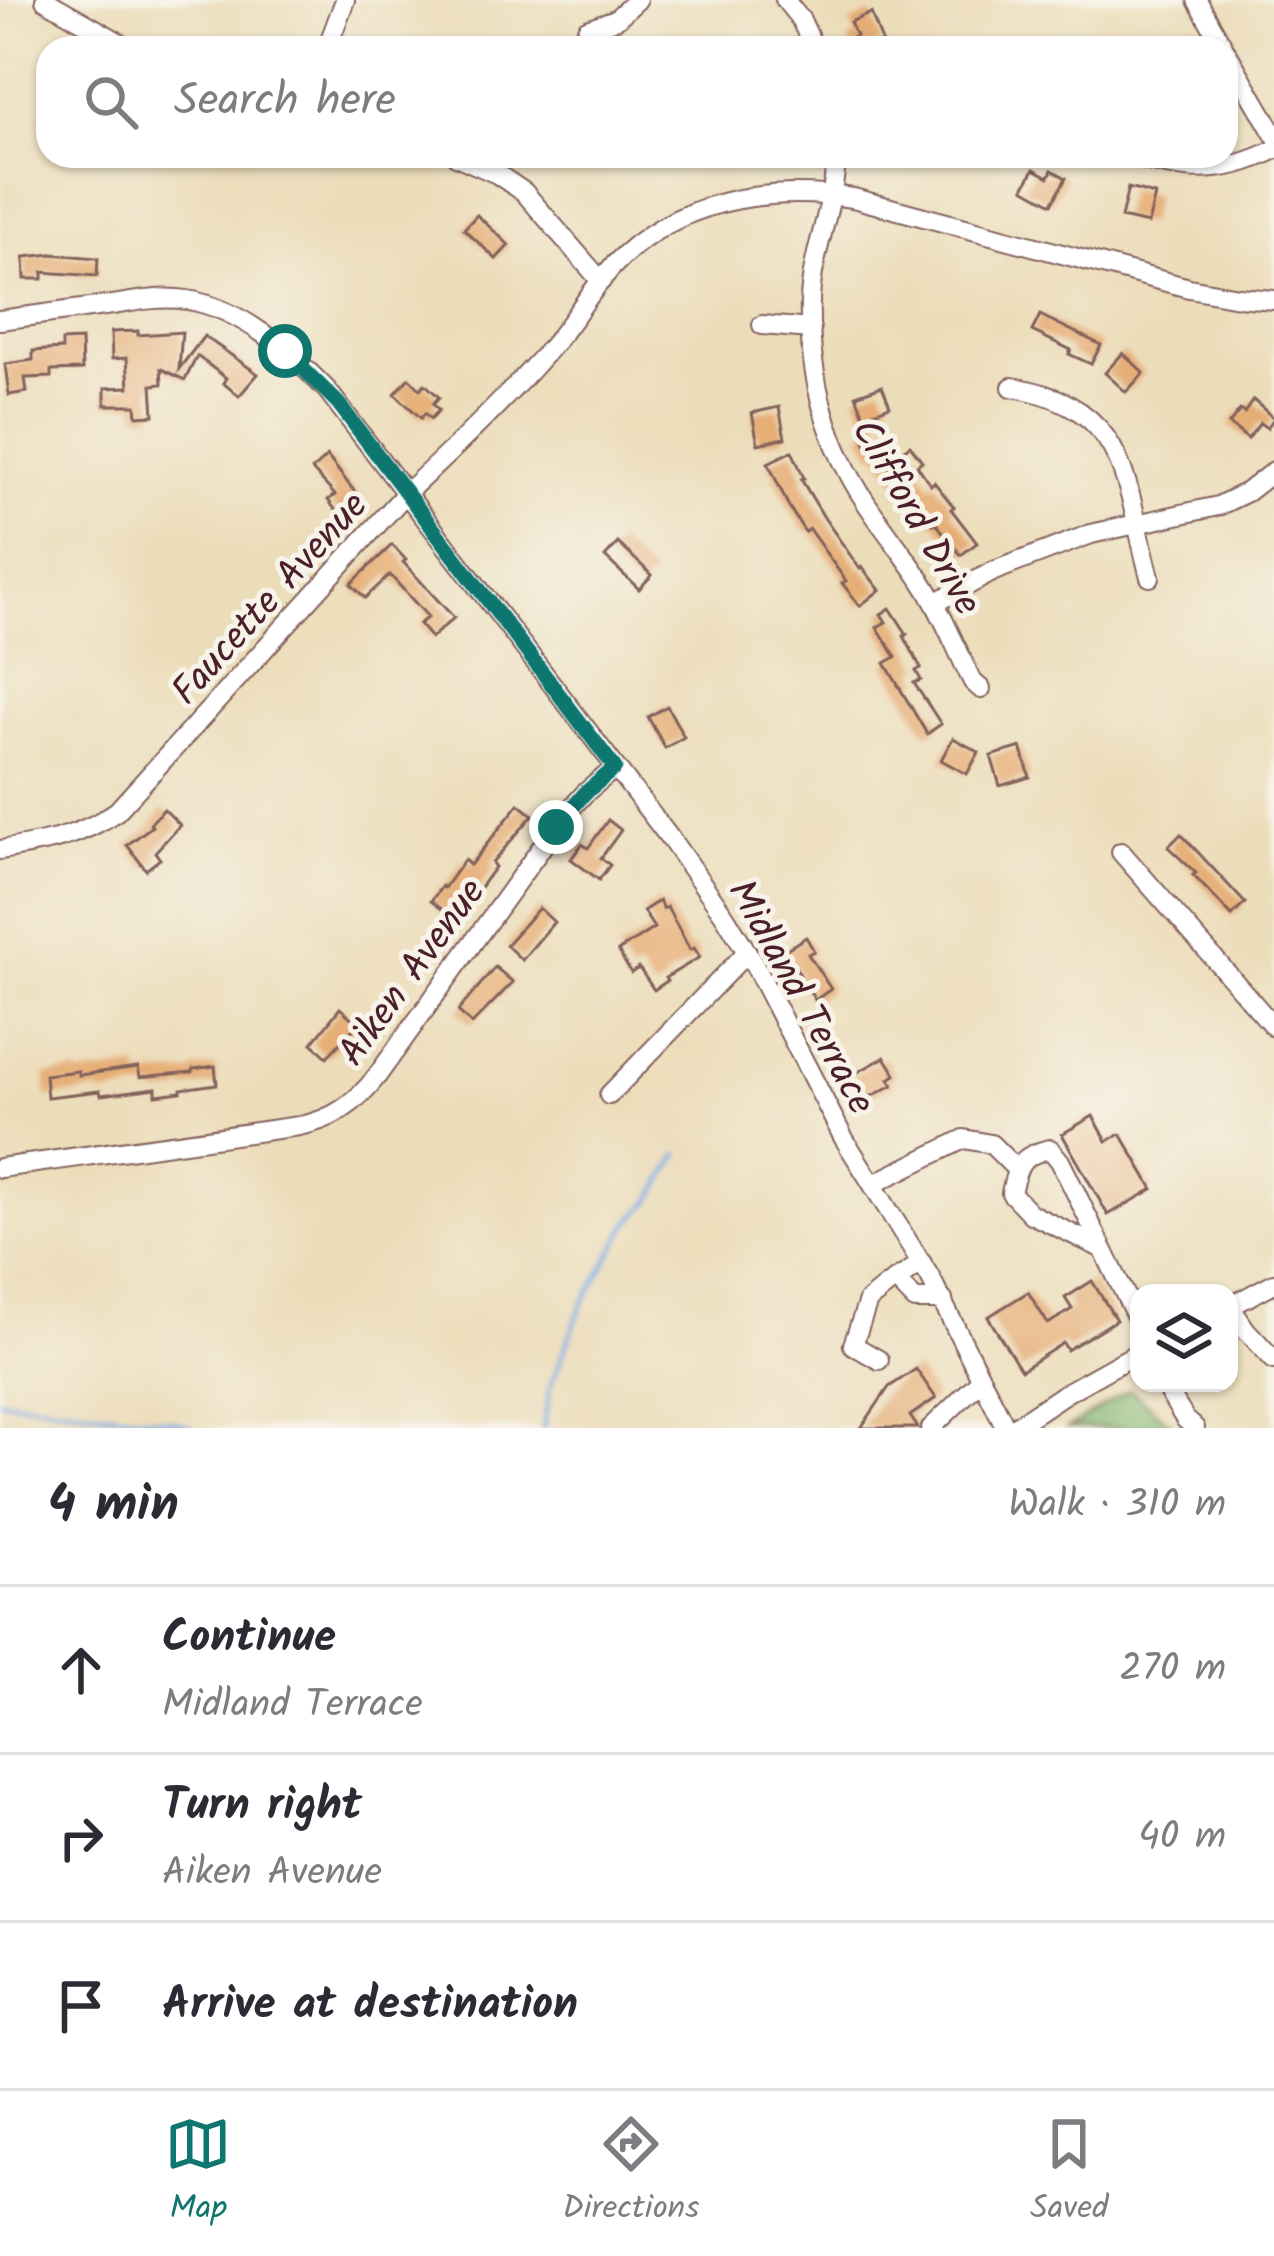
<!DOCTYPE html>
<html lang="en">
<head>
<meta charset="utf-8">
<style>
  body { margin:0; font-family:Kalam,sans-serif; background:#f7f7f7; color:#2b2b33 }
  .controls { position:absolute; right:36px; bottom:36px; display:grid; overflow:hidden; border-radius:24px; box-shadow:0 3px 9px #0004 }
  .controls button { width:108px; height:108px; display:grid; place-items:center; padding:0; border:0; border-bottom:3px solid #e1e1e2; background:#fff; color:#2b2b33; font:60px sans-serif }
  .stop { position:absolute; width:36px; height:36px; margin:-27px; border:9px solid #0f766e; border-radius:50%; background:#fff }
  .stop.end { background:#0f766e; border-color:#fff; box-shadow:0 3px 12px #0008 }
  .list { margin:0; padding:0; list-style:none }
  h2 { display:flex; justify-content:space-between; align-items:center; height:156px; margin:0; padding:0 48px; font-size:51px }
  h2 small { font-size:39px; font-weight:400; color:#7c7c81 }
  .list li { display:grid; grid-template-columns:78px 1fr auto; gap:36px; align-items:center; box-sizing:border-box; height:168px; padding:0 48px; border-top:3px solid #e1e1e2 }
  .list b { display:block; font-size:45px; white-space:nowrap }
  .list p { margin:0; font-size:39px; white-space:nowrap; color:#7c7c81 }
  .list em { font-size:39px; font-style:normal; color:#7c7c81 }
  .icon { flex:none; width:66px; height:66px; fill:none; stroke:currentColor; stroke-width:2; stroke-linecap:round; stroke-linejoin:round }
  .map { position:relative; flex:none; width:1274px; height:1428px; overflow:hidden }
  .search { position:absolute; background:#fff; box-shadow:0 3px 9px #0004; left:36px; right:36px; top:36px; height:132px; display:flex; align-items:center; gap:30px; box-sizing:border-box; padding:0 42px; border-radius:36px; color:#7c7c81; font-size:45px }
  .sheet { height:660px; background:#fff }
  nav { display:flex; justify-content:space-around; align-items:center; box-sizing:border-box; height:168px; border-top:3px solid #e1e1e2; background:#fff; font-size:33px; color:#7c7c81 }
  nav a { display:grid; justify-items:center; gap:6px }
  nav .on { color:#0f766e }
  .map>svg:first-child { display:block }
  .forest { fill:#87b872; stroke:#686c4e; stroke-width:3 }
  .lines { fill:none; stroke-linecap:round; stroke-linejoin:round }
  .stream { stroke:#78aae4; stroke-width:4.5 }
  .building { fill:#e6ad74 }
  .minor-casing { stroke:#83625d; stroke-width:22 }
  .minor { stroke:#fff; stroke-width:18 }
  .route { stroke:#0f766e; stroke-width:15 }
  .labels { text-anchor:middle; stroke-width:10; stroke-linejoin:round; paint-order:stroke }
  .street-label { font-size:39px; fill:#4a1f2b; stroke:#f7f3e8 }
</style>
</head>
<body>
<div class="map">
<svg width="1274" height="1428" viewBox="0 0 1274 1428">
  <rect width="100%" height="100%" fill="#f7f3e8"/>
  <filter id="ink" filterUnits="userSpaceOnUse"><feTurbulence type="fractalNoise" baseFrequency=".00833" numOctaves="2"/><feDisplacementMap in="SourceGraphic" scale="24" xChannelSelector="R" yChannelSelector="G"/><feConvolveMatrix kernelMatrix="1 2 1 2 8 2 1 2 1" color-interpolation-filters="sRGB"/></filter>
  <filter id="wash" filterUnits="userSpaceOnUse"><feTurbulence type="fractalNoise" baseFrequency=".004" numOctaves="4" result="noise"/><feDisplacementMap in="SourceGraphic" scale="48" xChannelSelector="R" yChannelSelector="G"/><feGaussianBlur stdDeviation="2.7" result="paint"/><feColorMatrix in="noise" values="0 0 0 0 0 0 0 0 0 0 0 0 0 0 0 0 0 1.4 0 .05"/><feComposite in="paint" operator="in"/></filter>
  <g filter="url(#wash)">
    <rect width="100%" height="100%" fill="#ecddba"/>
    <path class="forest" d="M1130,1389L1176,1428H1068Z"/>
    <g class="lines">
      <g class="stream">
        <path d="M0,1400L173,1421L192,1428"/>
        <path d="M543,1428L550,1387L582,1305L629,1223L651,1201L679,1154"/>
      </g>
    </g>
    <g id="blocks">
      <g class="building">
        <path d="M871,13L882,42L868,48H851L848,40L856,36L850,22Z"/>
        <path d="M1034,169L1049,177L1052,170L1066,178L1052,204L1024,188Z"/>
        <path d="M1128,188L1155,195L1148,224L1121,218Z"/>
        <path d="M477,215L509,245L496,259L464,229Z"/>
        <path d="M52,254L98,258L97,276L43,272V279H25L24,257Z"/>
        <path d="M1040,315L1101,345L1091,364L1069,354L1071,350L1032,331Z"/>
        <path d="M138,331V335L182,332L179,369L204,336L258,374L239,396L223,383L226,378L197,356L185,380L161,369L162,384L152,385L154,415L137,416L136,405H105V388L129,387L127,358L112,359L111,332Z"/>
        <path d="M81,340L82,370L51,371V377L25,378L27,392L9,395L5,364L33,360V351L62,349V341Z"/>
        <path d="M1123,353L1144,373L1126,392L1105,373Z"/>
        <path d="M409,378L420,389L425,384L439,397L433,404L439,410L431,419L425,413L421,418L395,394Z"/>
        <path d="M882,386L890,406L874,412L896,455L910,445L922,461L917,465L931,485L934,482L954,507L951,509L977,543L961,555L935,522L933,524L903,489L877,452L872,454L861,433L869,429L856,395Z"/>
        <path d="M1253,400L1274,418L1267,428L1260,423L1248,439L1229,424L1240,410L1244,413Z"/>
        <path d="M779,407L785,438L758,444L752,413Z"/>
        <path d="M792,451L804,478L801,479L825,519L860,569L862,567L880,590L860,606L842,583L846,581L809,529L805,532L789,507L768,463Z"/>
        <path d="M327,456L361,500L340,516L328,500L335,495L312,470Z"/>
        <path d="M618,543L652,575L639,589L605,557Z"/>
        <path d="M392,545L406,560L403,562L454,618L431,638L419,624L428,617L390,575L365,598L351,584Z"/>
        <path d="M890,608L907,634L904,636L921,668L916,671L921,680L914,683L941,724L927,734L885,663L896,657L877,627L886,622L881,614Z"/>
        <path d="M667,706L684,737L665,748L648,717Z"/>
        <path d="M953,738L979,752L967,774L941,760Z"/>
        <path d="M1021,747L1030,777L1000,786L991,756Z"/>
        <path d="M519,804L533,815L492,863L495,867L456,920L431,901L442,886L444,888L464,860L470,865Z"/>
        <path d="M164,809L180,825L155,852L160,859L146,870L127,845L152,826L150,824Z"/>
        <path d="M608,820L621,830L601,858L610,865L599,880L571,859L582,844L588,848Z"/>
        <path d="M1181,834L1245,903L1232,916L1193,875L1196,873L1168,847Z"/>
        <path d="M659,901L663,909L667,907L690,950L694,948L700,957L665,978L667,981L654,990L639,968L631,973L618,951L654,928L643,911Z"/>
        <path d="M539,908L554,922L522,960L506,945Z"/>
        <path d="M806,937L814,951L808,954L831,989L815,1000L785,950Z"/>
        <path d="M495,967L513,982L472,1024L458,1011Z"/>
        <path d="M340,1008L358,1024L327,1057L312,1043Z"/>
        <path d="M885,1057L896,1075L889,1079L893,1085L866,1099L851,1076Z"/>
        <path d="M215,1066L217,1084L181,1089V1092L156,1095V1088L101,1095L100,1091L47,1097L45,1075L78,1071L79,1075L138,1067L140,1077L193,1072V1069Z"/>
        <path d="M1093,1116L1107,1141L1121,1134L1153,1189L1108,1215L1062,1134Z"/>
        <path d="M1092,1281L1116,1320L1067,1350L1063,1343L1021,1370L988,1317L1028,1292L1048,1324L1072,1309L1065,1298Z"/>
        <path d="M916,1369L936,1398L910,1416L918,1428H861L889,1387Z"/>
      </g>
    </g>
  </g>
  <g filter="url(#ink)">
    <use href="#blocks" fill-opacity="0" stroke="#83625d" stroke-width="3"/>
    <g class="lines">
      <g class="minor-casing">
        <g id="minor">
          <path d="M45,0L129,48"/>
          <path d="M785,0L801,20L814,48"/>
          <path d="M1197,0L1224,48"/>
          <path d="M587,29L616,19L637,0"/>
          <path d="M327,48L345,0"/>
          <path d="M1226,51L1274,134"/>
          <path d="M456,156L497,174L524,192L601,281"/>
          <path d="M836,156C835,205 812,251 810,300C808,373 825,440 865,501C883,529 905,555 923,583C943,614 956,649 973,682L981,689"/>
          <path d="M1130,156C1184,172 1222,176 1274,150"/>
          <path d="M0,320C37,315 75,310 112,305C137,301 162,296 187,300C241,308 290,352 327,390L672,841L725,916L753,962L843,1137L930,1277L1006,1428"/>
          <path d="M762,325L811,329"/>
          <path d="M1012,387C1129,406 1124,482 1150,577"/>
          <path d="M935,603L994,571L1091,534L1218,506L1247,492L1274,471"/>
          <path d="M0,850C43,843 81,837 117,811L407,492C457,446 506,399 551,347C573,322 590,291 613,266C676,199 767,186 853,198L1189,288L1238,297L1274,300"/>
          <path d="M1121,852L1274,1027"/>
          <path d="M609,1095L747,952"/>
          <path d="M0,1168L299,1126C333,1120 356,1103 377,1076L565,815L585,793L615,768"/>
          <path d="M873,1184L964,1139L991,1144L1016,1169"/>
          <path d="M1103,1249L1031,1214L1011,1193C1017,1165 1021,1155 1050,1149L1060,1161C1087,1215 1112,1269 1139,1322"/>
          <path d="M896,1280L915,1300H943"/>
          <path d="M1230,1306L1246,1330L1274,1360"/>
          <path d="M1229,1307L1274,1283"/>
          <path d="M879,1360L853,1345L868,1301L889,1284L922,1263"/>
          <path d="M1163,1383L1185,1419L1195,1428"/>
          <path d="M931,1428L981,1380"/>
          <path d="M1013,1428L1064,1394L1139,1352"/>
        </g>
      </g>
      <use href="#minor" class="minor"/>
    </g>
  </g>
  <g class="lines" filter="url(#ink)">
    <path class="route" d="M285,351L338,403L615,768L585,793L556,827"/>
  </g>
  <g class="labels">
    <g class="street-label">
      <text transform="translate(918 516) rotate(60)" y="14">Clifford Drive</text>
      <text transform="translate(268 597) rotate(-48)" y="14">Faucette Avenue</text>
      <text transform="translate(410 971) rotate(-54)" y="14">Aiken Avenue</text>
      <text transform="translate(803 996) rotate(61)" y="14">Midland Terrace</text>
    </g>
  </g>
</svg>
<div class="controls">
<button><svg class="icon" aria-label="layers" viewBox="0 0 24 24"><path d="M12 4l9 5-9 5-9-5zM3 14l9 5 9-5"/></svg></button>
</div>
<div class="stop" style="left:285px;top:351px"></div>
<div class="stop end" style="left:556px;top:827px"></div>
<div class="search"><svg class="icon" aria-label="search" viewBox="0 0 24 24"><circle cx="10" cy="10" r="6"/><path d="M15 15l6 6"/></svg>Search here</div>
</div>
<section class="sheet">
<h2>4 min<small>Walk · 310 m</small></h2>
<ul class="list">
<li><svg class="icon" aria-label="ahead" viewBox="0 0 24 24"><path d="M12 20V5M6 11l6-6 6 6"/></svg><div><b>Continue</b><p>Midland Terrace</p></div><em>270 m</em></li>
<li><svg class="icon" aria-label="right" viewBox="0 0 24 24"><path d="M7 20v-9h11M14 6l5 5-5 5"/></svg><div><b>Turn right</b><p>Aiken Avenue</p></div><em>40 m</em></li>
<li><svg class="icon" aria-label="arrive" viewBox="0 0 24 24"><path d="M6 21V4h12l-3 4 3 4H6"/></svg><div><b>Arrive at destination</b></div></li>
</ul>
</section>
<nav>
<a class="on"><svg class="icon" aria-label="map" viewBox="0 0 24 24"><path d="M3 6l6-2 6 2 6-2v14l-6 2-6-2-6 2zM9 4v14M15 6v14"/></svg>Map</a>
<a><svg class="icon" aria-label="directions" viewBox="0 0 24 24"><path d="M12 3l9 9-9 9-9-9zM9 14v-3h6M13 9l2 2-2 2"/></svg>Directions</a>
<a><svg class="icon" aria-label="saved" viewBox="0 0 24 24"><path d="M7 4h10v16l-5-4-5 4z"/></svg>Saved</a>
</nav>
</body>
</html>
